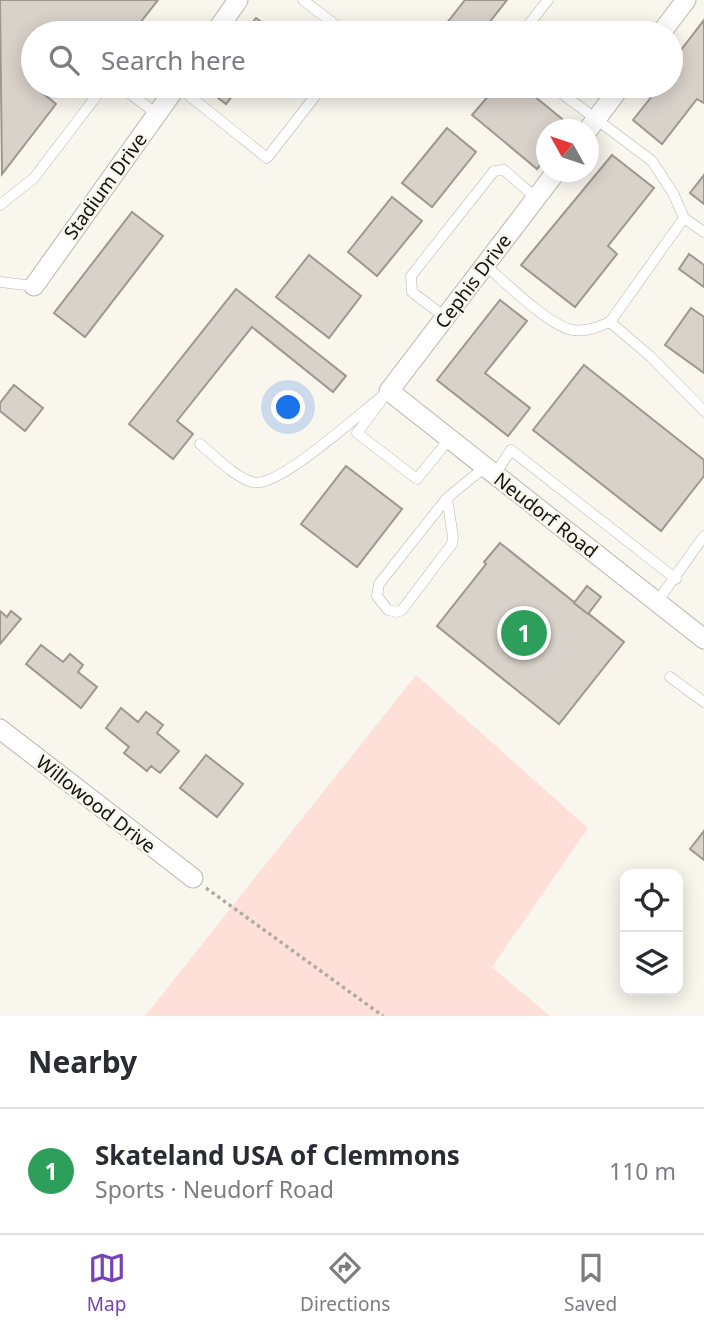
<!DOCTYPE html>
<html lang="en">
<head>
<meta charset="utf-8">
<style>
  body { margin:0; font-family:"Noto Sans",sans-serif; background:#f7f7f7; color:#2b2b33 }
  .controls { position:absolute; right:21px; bottom:21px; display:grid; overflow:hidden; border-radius:14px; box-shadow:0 4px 18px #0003 }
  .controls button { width:63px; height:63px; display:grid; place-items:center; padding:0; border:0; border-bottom:2px solid #e1e1e2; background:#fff; color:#2b2b33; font:35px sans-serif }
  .compass { position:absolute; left:536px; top:119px; width:63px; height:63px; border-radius:50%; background:#fff; box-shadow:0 4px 18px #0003; rotate:310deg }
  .you { position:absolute; left:289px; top:408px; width:24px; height:24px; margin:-18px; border:5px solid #fff; border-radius:50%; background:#1a73e8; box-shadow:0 0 0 10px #1a73e833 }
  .badge { display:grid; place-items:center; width:46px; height:46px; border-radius:50%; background:#7741b7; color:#fff; font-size:23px; font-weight:700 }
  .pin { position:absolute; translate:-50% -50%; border:4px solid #fff; box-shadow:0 2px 7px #0006 }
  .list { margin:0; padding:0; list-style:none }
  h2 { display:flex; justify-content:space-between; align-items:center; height:91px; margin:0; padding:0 28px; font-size:30px }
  h2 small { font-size:23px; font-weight:400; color:#7c7c81 }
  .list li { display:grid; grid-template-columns:46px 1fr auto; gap:21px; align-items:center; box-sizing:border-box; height:126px; padding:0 28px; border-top:2px solid #e1e1e2 }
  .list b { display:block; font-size:26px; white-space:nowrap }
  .list p { margin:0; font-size:23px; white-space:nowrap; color:#7c7c81 }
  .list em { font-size:23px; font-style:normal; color:#7c7c81 }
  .icon { flex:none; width:38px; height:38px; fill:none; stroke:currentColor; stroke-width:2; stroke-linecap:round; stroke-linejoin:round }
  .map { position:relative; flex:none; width:704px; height:1016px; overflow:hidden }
  .search { position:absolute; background:#fff; box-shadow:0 4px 18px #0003; left:21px; right:21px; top:21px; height:77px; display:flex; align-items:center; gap:18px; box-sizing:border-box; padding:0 24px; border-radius:38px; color:#7c7c81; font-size:26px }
  .sheet { height:217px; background:#fff }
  nav { display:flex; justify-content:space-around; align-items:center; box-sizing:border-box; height:98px; border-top:2px solid #e1e1e2; background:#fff; font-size:19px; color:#7c7c81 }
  nav a { display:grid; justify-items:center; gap:4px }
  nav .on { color:#7741b7 }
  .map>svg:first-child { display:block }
  .green { fill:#ffe0d9 }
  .building { fill:#d9d2cb; stroke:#9e9791; stroke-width:2 }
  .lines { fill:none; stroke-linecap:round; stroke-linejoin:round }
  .lane-casing { stroke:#b8b6ae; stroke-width:11 }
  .street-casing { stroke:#b8b6ae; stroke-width:21 }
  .path { stroke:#aeaca6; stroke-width:3.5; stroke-dasharray:3.5 3.5; stroke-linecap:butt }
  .lane { stroke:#fff; stroke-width:10 }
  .street { stroke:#fff; stroke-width:19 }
  .labels { text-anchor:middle; stroke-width:5; stroke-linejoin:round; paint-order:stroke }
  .street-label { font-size:19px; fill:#12120f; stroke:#f9f6ee }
</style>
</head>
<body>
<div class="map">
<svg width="704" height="1016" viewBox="0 0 704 1016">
  <rect width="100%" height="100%" fill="#f9f6ee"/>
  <path class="green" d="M416,675L588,828L492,967L550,1016H145Z"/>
  <g class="building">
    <path d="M0,0H158L132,33H33V86H44L40,91L56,104L2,174Z"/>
    <path d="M465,0H507L481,33H439Z"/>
    <path d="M256,18L277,33H244Z"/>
    <path d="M704,20V103L697,99L662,144L633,120L660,86H671V63Z"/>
    <path d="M205,86H240L226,104L204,87Z"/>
    <path d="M497,86H522L572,127L571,130H546V158L537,169L472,115Z"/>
    <path d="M447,128L476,152L432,207L402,183Z"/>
    <path d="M612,155L654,188L608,246L617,254L575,307L521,265Z"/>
    <path d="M704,175V204L690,193Z"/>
    <path d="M392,197L422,221L377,276L348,252Z"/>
    <path d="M132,212L163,236L85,337L54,313Z"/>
    <path d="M689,254L704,265V287L679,269Z"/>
    <path d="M309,255L361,296L329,338L276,297Z"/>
    <path d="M236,289L346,376L333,392L252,327L177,421L193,434L173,459L129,424Z"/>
    <path d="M500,300L527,321L485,373L530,408L508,436L437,380Z"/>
    <path d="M691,308L704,317V373L665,345Z"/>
    <path d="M584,365L704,460V476L661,531L533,430Z"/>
    <path d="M14,385L43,408L25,431L0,411V403Z"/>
    <path d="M346,466L402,509L357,567L301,524Z"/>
    <path d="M500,543L624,642L559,724L437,626L486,564L484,562Z"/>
    <path d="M587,586L601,597L588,614L574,603Z"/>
    <path d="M0,611L7,617L11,611L21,619L0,644Z"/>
    <path d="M41,645L63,662L70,654L83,665L78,672L97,687L81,708L26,664Z"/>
    <path d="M121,708L138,722L146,712L163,725L157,733L179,751L160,773L151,766L147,771L124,753L129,747L106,728Z"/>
    <path d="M206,755L243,784L217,817L180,788Z"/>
    <path d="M704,831V860L690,849Z"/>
  </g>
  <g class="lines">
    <g class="lane-casing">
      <g id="lane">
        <path d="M303,0L346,33"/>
        <path d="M522,33L548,0"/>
        <path d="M120,86L157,114"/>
        <path d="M177,86L267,158L323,86"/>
        <path d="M552,86L652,161L673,193L684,218L704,232"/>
        <path d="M0,205L34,178L104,86"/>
        <path d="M485,265C504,281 550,327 573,330C586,332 598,327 610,322L651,357L704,411"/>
        <path d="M0,282L34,286"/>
        <path d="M445,317L412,292L411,276L494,171L504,170L536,198"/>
        <path d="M610,322L684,218"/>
        <path d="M382,400L357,433L417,479L450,438"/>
        <path d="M200,444C215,456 233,476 252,482C277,491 365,408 389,391"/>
        <path d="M495,474L511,450L676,579"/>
        <path d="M447,498L453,537L452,544L402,610L397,612L388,610L377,596L379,584L447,498L485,467"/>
        <path d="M657,602L704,536"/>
        <path d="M670,677L704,702"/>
      </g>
    </g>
    <g class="street-casing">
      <g id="street">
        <path d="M215,33L238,0"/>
        <path d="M661,33L686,0"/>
        <path d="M588,130L621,86"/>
        <path d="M556,172L389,391L704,639"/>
        <path d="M34,286L177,86"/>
        <path d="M0,729L193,878"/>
      </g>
    </g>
    <path class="path" d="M206,888L383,1016"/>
    <use href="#lane" class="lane"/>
    <use href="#street" class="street"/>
  </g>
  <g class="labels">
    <g class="street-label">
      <text transform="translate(105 186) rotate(-54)" y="7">Stadium Drive</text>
      <text transform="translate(473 281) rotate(-53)" y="7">Cephis Drive</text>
      <text transform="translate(546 515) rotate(38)" y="7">Neudorf Road</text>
      <text transform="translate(96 804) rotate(38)" y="7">Willowood Drive</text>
    </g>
  </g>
</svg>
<div class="controls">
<button><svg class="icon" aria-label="locate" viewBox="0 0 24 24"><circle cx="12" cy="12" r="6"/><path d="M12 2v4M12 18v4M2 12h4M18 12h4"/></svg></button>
<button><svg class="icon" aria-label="layers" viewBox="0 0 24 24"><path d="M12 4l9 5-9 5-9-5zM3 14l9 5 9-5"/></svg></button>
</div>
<svg class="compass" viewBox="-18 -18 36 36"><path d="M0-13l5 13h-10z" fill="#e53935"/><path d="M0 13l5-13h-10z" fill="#7c7c81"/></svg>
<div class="you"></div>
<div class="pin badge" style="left:524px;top:633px;background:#2e9e5b">1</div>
<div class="search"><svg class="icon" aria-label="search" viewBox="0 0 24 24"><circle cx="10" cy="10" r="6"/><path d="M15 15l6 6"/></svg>Search here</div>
</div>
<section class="sheet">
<h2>Nearby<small></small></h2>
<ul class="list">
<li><span class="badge" style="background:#2e9e5b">1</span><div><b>Skateland USA of Clemmons</b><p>Sports · Neudorf Road</p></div><em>110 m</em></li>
</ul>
</section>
<nav>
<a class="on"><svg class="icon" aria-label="map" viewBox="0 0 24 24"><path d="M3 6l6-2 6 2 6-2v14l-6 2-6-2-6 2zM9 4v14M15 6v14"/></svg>Map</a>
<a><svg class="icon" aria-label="directions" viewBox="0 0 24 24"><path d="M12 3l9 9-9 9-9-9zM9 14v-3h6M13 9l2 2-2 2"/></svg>Directions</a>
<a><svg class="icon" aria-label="saved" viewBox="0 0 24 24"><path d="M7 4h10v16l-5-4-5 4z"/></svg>Saved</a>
</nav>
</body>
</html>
